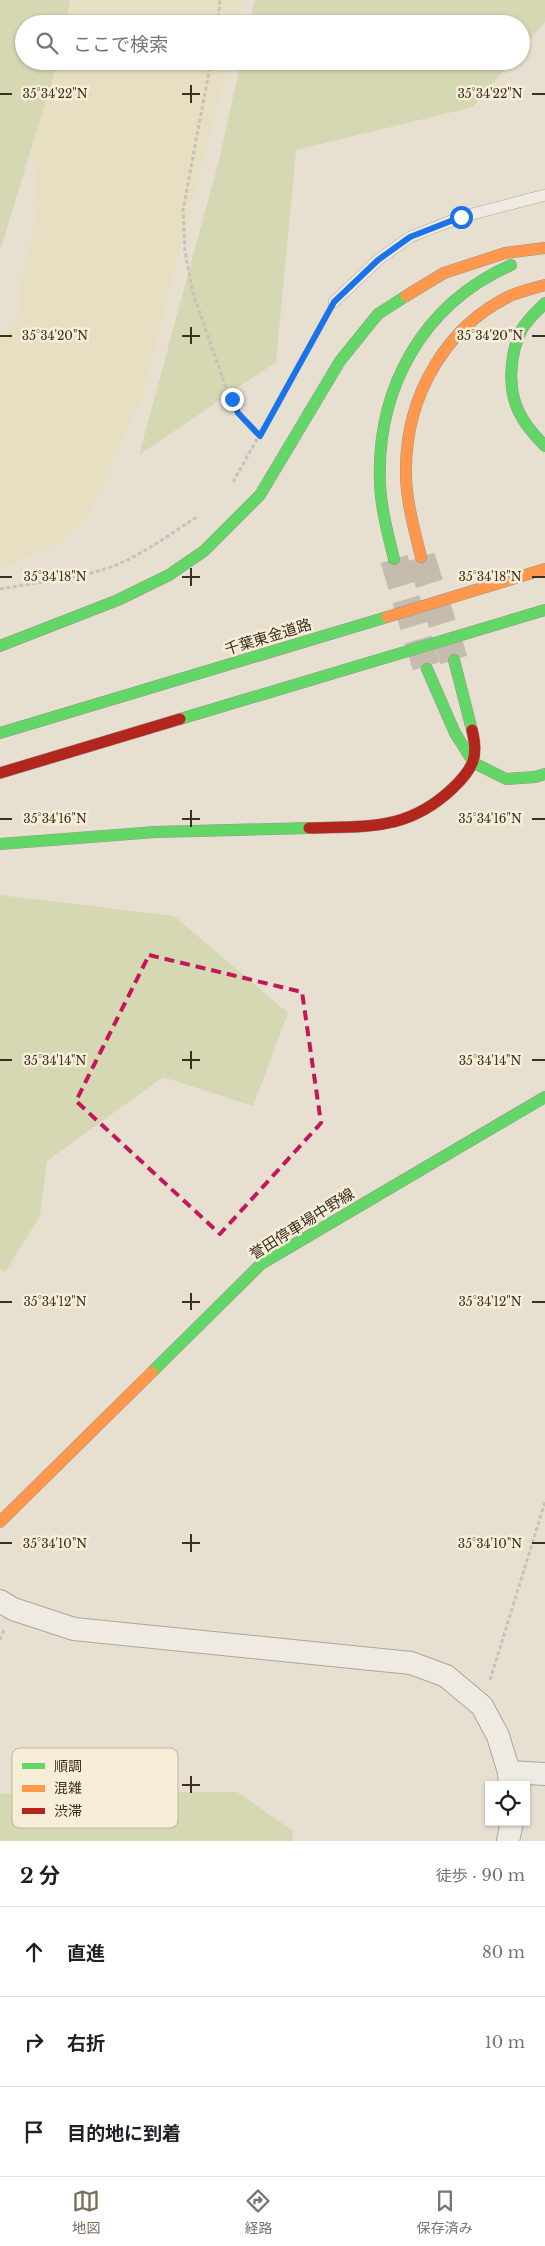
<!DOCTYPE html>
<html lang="ja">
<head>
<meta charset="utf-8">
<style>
  body { margin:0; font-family:"Libre Baskerville","Noto Sans JP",serif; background:#f6f6f6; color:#202124 }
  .controls { position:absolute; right:15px; bottom:15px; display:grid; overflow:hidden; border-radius:0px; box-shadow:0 1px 4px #0004 }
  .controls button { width:45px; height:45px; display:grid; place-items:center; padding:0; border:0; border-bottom:1px solid #e0e0e0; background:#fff; color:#202124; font:25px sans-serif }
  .stop { position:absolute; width:15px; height:15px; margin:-11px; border:4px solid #1a73e8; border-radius:50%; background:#fff }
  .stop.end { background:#1a73e8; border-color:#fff; box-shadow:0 1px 5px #0008 }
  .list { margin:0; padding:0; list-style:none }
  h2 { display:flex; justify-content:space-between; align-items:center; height:65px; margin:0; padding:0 20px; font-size:21px }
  h2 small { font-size:16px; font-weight:400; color:#757577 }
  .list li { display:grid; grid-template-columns:32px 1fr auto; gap:15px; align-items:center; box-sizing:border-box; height:90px; padding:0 20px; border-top:1px solid #e0e0e0 }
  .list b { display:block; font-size:19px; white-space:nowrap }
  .list em { font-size:16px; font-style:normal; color:#757577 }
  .icon { flex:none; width:28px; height:28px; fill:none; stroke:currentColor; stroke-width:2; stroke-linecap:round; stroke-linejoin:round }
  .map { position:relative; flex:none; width:545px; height:1841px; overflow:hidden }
  .search { position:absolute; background:#fff; box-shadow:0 1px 4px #0004; left:15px; right:15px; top:15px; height:55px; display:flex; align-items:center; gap:12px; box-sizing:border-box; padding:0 18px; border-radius:28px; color:#757577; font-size:19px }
  .sheet { height:335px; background:#fff }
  nav { display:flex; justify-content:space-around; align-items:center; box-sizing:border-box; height:70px; border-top:1px solid #e0e0e0; background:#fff; font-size:14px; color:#757577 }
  nav a { display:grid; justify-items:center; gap:2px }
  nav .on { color:#786c5e }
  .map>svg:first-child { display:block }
  .farmland { fill:#e6dfc2 }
  .green { fill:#d6d7b3 }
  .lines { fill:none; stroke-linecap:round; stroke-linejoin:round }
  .highway-tunnel { stroke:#c5bcae; stroke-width:28; stroke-dasharray:28 14; stroke-linecap:butt }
  .lane-casing { stroke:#ada599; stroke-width:12 }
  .street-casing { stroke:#ada599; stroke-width:24 }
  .fast-casing { stroke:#9c958a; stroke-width:12 }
  .slow-casing { stroke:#9c958a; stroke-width:12 }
  .jam-casing { stroke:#9c958a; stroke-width:12 }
  .path { stroke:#c8c2b9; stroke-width:3; stroke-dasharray:4 2.5; stroke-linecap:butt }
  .lane { stroke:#efebe3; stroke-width:11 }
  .street { stroke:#efebe3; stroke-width:22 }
  .fast { stroke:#63d668; stroke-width:11 }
  .slow { stroke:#ff974d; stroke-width:11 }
  .jam { stroke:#b3261e; stroke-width:11 }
  .route { stroke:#1a73e8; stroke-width:6 }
  .marked { fill:none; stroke:#c2185b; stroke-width:4; stroke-dasharray:10 6; stroke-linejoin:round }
  .ticks { fill:none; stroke:#3d2e20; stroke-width:2 }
  .labels { text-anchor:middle; stroke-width:5; stroke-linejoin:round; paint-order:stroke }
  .street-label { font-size:15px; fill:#3d2e20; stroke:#f7eed8 }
  .key { fill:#f7eed8; stroke:#bfb4a1; stroke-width:1 }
  .key-label { font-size:14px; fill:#3d2e20 }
  .ticks-label { font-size:12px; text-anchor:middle; fill:#3d2e20; stroke:#f7eed8; stroke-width:5; stroke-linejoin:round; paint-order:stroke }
</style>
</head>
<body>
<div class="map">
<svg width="545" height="1841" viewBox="0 0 545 1841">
  <rect width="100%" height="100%" fill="#e7e0d1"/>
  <g class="farmland">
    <path d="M78,0H243L238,24H59Z"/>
    <path d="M36,61H229L141,400L86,519L56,545L0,568V336L19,315L22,277L38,209L28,100Z"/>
  </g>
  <g class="green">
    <path d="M0,0H70L66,24H24V61H58L0,251Z"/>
    <path d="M255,0H545V22L521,50V24H249Z"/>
    <path d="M241,61H511L473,107L296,150L276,362L139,455L219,160Z"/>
    <path d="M0,895L174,916L288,1013L253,1106L163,1077L47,1161L40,1216L5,1272L0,1268Z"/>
    <path d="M237,1792L293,1831L292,1841H0V1794Z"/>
  </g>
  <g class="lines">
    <g class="highway-tunnel">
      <path d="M421,557L454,660"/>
      <path d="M394,559L427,669"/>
    </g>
    <g class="lane-casing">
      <path id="lane" d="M334,302L378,260L410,237L461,217L545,195"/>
    </g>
    <g class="street-casing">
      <g id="street">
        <path d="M0,1601L13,1609L74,1629L411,1663L446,1676L482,1706L498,1736L509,1772L510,1785"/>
        <path d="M509,1772L545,1774"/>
        <path d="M508,1841L512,1822"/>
      </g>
    </g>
    <g class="fast-casing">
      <g id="fast">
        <path d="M545,303C537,311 528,319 522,329C510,352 507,389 519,412C525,425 535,436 545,446"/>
        <path d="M394,559C388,534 381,509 380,484C376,388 423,304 511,265"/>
        <path d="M0,646L118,600L169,575L204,551L260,495L340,361L378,314L406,296"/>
        <path d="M454,660L472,730"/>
        <path d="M427,669L455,733L474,763L506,779L535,777L545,774"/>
        <path d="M180,719L545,610"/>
        <path d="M0,733L387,617"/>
        <path d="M0,844L155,832L309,828"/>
        <path d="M152,1372L261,1264L545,1097"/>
      </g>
    </g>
    <g class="slow-casing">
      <g id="slow">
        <path d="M406,296L444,273L505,253L545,248"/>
        <path d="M421,557C414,528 405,498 406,467C407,395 446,326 512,295C522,291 534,288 545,285"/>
        <path d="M387,617L545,569"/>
        <path d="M0,1522L152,1372"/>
      </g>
    </g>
    <g class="jam-casing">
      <g id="jam">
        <path d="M0,773L180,719"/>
        <path d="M309,828C368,826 408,831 453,788C473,769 479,757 472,730"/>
      </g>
    </g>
    <g class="path">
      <path d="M218,24L220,0"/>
      <path d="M211,61L183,210L185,251L192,290L225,385L238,413L260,436"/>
      <path d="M233,482L325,317"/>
      <path d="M0,589C38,582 80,579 116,565C145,553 172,533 198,516"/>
      <path d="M0,1640L4,1630"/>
      <path d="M490,1680L545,1502"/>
    </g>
    <use href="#lane" class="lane"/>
    <use href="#street" class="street"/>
    <use href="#fast" class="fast"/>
    <use href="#slow" class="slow"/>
    <use href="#jam" class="jam"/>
  </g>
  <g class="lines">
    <path class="route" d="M232,399L238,413L260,436L334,302L378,260L410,237L461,217"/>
  </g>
  <path class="marked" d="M149,955L302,992L321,1123L220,1234L76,1101Z"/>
  <path class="ticks" d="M191,85V103M0,94H12M182,94H200M532,94H545M191,327V344M0,336H12M182,336H200M532,336H545M191,568V586M0,577H12M182,577H200M532,577H545M191,810V827M0,819H12M182,819H200M532,819H545M191,1051V1069M0,1060H12M182,1060H200M532,1060H545M191,1293V1310M0,1302H12M182,1302H200M532,1302H545M191,1534V1552M0,1543H12M182,1543H200M532,1543H545M191,1776V1793M182,1785H200"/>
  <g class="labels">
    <g class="street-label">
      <text transform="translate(268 637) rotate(-17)" y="5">千葉東金道路</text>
      <text transform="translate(302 1224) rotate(-32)" y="5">誉田停車場中野線</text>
    </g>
  </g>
  <rect x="12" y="1748" width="166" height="80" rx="8" class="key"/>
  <rect x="22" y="1763" width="23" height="6" fill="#63d668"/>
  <rect x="22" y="1785" width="23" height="7" fill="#ff974d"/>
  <rect x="22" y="1808" width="23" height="6" fill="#b3261e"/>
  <g class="key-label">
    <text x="54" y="1771">順調</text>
    <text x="54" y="1793">混雑</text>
    <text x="54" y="1816">渋滞</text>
  </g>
  <g class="ticks-label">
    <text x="55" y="98">35°34'22"N</text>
    <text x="490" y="98">35°34'22"N</text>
    <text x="55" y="340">35°34'20"N</text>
    <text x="490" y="340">35°34'20"N</text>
    <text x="55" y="581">35°34'18"N</text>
    <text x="490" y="581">35°34'18"N</text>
    <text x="55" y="823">35°34'16"N</text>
    <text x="490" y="823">35°34'16"N</text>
    <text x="55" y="1065">35°34'14"N</text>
    <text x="490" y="1065">35°34'14"N</text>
    <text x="55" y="1306">35°34'12"N</text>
    <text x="490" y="1306">35°34'12"N</text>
    <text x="55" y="1548">35°34'10"N</text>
    <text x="490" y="1548">35°34'10"N</text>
  </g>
</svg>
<div class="controls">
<button><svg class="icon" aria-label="locate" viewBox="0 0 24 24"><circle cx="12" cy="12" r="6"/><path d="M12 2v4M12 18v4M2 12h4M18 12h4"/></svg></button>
</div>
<div class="stop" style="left:461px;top:217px"></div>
<div class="stop end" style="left:232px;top:399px"></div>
<div class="search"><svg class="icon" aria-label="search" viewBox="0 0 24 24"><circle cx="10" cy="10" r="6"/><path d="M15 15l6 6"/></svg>ここで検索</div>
</div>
<section class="sheet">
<h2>2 分<small>徒歩 · 90 m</small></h2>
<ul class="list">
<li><svg class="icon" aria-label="ahead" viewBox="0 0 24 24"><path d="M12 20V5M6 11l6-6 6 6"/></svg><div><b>直進</b></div><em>80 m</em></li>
<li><svg class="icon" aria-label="right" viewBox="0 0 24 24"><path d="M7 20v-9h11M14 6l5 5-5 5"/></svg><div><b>右折</b></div><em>10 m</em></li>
<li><svg class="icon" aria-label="arrive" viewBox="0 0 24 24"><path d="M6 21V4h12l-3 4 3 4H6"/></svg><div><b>目的地に到着</b></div></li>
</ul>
</section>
<nav>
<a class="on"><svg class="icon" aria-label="map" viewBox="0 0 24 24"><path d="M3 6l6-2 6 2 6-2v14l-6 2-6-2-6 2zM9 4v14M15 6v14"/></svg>地図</a>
<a><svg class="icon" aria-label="directions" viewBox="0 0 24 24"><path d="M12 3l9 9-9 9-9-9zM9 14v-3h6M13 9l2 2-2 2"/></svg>経路</a>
<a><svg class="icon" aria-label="saved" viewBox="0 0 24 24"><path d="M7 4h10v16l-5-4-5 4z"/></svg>保存済み</a>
</nav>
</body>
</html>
